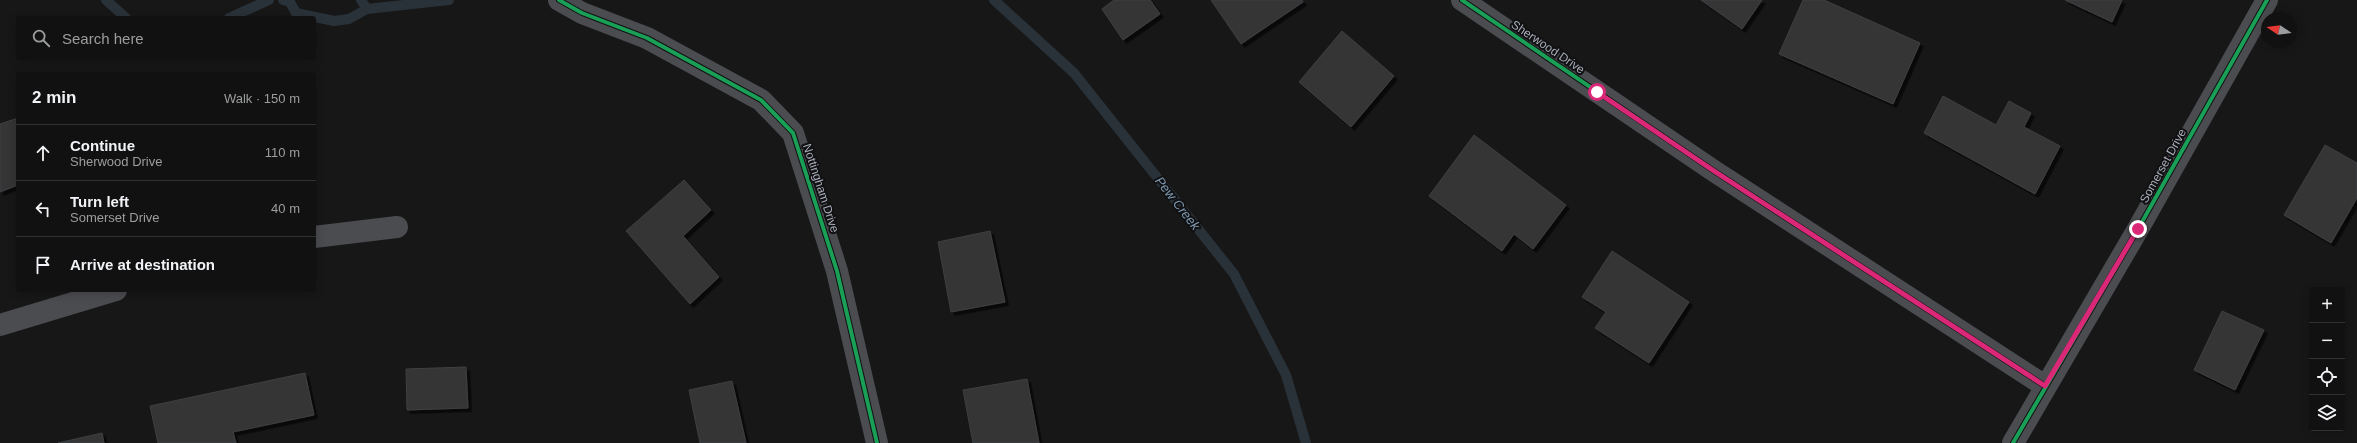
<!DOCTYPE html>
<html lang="en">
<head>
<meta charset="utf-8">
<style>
  body { margin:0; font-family:Helvetica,sans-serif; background:#1a1a1a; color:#f1f3f6 }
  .controls { position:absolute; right:12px; bottom:12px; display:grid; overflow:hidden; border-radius:4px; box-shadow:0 2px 10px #0003 }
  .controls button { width:36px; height:36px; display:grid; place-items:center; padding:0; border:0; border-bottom:1px solid #303131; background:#111; color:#f1f3f6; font:20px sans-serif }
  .compass { position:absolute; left:2261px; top:12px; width:36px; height:36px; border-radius:50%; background:#111; box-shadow:0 2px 10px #0003; rotate:283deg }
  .stop { position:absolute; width:12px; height:12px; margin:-9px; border:3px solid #db2777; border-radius:50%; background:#fff }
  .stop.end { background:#db2777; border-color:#fff; box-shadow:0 1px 4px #0008 }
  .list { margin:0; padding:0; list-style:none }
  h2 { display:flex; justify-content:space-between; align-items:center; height:52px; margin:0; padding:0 16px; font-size:17px }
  h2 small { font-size:13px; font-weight:400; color:#9c9d9f }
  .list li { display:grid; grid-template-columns:26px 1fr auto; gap:12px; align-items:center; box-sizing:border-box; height:56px; padding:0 16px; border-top:1px solid #303131 }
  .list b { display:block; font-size:15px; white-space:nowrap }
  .list p { margin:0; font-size:13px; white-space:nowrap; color:#9c9d9f }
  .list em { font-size:13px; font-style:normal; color:#9c9d9f }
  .icon { flex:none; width:22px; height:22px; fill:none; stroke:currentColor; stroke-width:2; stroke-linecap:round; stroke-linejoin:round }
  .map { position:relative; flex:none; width:2357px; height:443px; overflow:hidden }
  .search { position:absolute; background:#111; box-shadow:0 2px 10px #0003; left:16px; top:16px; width:300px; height:44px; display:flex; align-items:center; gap:10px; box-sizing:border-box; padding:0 14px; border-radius:4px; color:#9c9d9f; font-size:15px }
  .panel { position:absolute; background:#111; box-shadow:0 2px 10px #0003; left:16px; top:72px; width:300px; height:220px; border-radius:4px }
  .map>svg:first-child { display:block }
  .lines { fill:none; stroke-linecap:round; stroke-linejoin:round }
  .stream { stroke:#2a3239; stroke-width:10 }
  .building { fill:#353536; stroke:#3f4043; filter:url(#shadow) }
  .minor { stroke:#4b4c50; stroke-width:22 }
  .cycleway-casing { stroke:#111113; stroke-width:6 }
  .cycleway { stroke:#1a9f57; stroke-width:4 }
  .route { stroke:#db2777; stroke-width:5 }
  .labels { text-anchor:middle; stroke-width:4; stroke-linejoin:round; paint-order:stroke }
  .street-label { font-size:12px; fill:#a8adb8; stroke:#111113 }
  .water-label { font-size:13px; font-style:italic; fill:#7f9bb3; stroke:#111113 }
</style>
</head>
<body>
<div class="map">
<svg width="2357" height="443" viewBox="0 0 2357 443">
  <defs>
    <filter id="shadow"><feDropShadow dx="3.5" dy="3.5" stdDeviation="0" flood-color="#0009"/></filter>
  </defs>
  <rect width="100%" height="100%" fill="#171717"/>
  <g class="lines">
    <g class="stream">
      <path d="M106,0L126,18"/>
      <path d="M283,0L290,2L296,13L334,21L349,19L367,9L449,0"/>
      <path d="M361,0L367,9"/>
      <path d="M994,0L1074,73L1234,274L1286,375L1306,443"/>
      <path d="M229,18L269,0"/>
    </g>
  </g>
  <g class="building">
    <path d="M1114,0H1150L1160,14L1123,40L1102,9Z"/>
    <path d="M1211,0H1302L1303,2L1241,44Z"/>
    <path d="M1701,0H1762L1742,29Z"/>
    <path d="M1803,0H1824L1920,43L1893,104L1779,54Z"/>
    <path d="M2065,0H2122L2112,22Z"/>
    <path d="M1342,31L1394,76L1351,127L1299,82Z"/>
    <path d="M1943,96L1996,125L2009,101L2031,113L2024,127L2060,146L2035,194L1924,133Z"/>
    <path d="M18,118V185L0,192V124Z"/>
    <path d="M1474,135L1566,205L1533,249L1514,234L1502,251L1429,196Z"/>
    <path d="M2325,145L2357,163V198L2331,243L2284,215Z"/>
    <path d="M684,180L711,210L683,236L719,277L690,304L626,231Z"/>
    <path d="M990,231L1005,302L951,312L938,242Z"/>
    <path d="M1612,251L1689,302L1649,363L1595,328L1606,312L1582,297Z"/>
    <path d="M2222,311L2264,330L2235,390L2194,370Z"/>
    <path d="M466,367L468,408L407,410L406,369Z"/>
    <path d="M305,373L314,415L233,432L236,443H158L150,406Z"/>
    <path d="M1027,379L1039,443H973L963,390Z"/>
    <path d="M732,381L746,443H700L689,390Z"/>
    <path d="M102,433L104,443H58Z"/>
  </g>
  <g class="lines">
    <g class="minor">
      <path d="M559,0L582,13L647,38L761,100L793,133L837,271L877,443"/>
      <path d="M1462,0L1714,171L2045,386"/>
      <path d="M314,237L397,227"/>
      <path d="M0,325L116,290"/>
      <path d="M2013,443L2138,229L2267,0"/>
    </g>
    <g class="cycleway-casing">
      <g id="cycleway">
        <path d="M559,0L582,13L647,38L761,100L793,133L837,271L877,443"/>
        <path d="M1462,0L1714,171L2045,386"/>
        <path d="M2013,443L2138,229L2267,0"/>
      </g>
    </g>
    <use href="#cycleway" class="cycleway"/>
  </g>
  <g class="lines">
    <path class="route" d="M1597,92L1714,171L2045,386L2138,229"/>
  </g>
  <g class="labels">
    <g class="street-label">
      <text transform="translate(1548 47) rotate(34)" y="4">Sherwood Drive</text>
      <text transform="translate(2163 166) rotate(-61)" y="4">Somerset Drive</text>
      <text transform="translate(821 188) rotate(72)" y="4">Nottingham Drive</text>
    </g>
    <g class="water-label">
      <text transform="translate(1178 203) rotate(52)" y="5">Pew Creek</text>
    </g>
  </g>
</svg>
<div class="controls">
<button>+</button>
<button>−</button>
<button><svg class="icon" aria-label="locate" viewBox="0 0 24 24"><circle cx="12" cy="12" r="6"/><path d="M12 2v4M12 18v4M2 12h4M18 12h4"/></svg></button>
<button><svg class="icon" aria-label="layers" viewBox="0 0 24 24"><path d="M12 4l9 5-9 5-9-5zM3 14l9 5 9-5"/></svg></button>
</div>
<svg class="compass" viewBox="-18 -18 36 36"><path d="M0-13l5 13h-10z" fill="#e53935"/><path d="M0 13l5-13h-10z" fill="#9c9d9f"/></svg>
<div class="stop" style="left:1597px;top:92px"></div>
<div class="stop end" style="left:2138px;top:229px"></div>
<div class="search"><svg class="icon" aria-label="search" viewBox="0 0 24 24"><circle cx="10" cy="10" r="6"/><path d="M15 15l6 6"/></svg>Search here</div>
<section class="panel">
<h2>2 min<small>Walk · 150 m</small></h2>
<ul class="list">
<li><svg class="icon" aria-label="ahead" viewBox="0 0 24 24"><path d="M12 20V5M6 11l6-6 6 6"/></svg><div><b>Continue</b><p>Sherwood Drive</p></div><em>110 m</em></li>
<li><svg class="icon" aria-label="left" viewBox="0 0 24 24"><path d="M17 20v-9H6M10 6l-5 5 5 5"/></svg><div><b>Turn left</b><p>Somerset Drive</p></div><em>40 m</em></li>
<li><svg class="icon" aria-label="arrive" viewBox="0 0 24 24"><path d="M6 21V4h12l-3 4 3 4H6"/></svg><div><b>Arrive at destination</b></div></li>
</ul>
</section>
</div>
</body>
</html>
